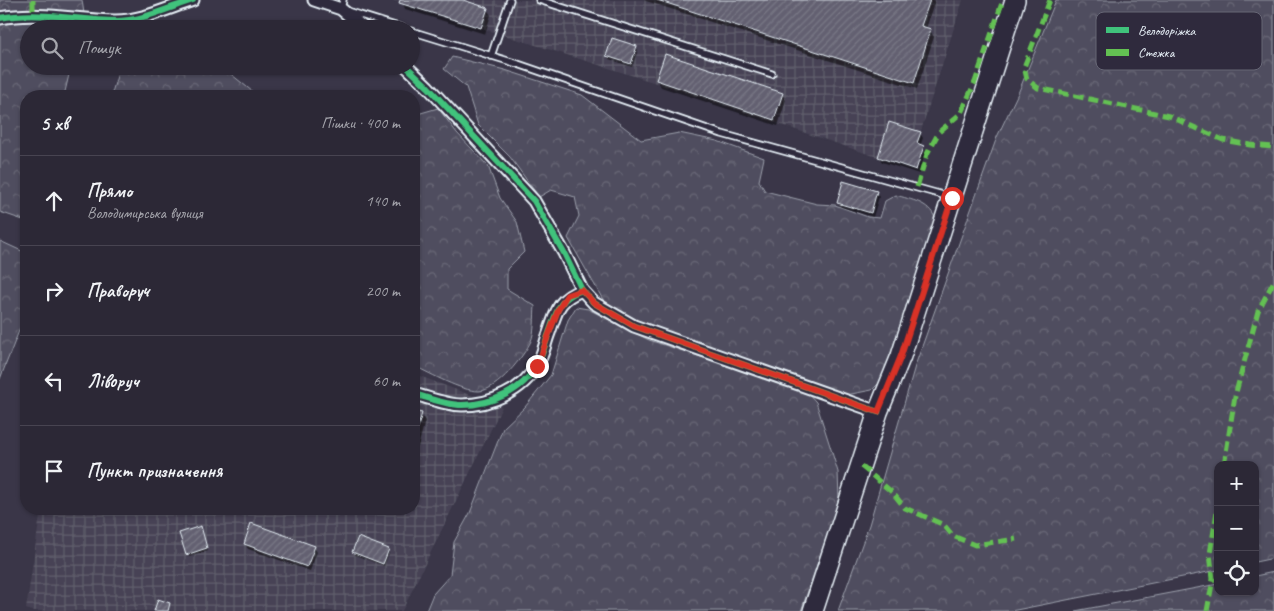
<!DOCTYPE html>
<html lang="uk">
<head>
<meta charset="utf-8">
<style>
  body { margin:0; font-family:Caveat,sans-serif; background:#383442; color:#f1f3f6 }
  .controls { position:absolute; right:15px; bottom:15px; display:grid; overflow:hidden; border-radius:10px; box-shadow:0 1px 4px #0004 }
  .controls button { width:45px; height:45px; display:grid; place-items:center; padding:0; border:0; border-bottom:1px solid #484451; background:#2c2836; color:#f1f3f6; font:25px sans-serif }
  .stop { position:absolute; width:15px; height:15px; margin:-11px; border:4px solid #d93025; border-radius:50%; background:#fff }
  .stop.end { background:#d93025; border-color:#fff; box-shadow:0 1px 5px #0008 }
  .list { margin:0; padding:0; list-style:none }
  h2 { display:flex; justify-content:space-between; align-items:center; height:65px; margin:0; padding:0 20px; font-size:21px }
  h2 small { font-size:16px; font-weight:400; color:#a6a6ad }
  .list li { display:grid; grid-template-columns:32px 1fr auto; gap:15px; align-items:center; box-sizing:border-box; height:90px; padding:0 20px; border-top:1px solid #484451 }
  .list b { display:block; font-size:19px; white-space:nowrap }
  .list p { margin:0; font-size:16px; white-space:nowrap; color:#a6a6ad }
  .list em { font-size:16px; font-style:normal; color:#a6a6ad }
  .icon { flex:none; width:28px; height:28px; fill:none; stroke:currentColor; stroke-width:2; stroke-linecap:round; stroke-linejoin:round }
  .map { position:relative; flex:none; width:1274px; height:611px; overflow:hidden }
  .search { position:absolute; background:#2c2836; box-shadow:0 1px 4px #0004; left:20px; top:20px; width:400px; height:55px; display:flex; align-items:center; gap:12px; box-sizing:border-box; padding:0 18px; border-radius:28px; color:#a6a6ad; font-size:19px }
  .panel { position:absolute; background:#2c2836; box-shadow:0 1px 4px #0004; left:20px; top:90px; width:400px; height:425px; border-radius:20px }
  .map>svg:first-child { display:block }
  .industrial { fill:url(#industrial-grid) }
  .forest { fill:url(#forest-crowns); stroke:#9ca0ac }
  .shadow { fill:#0007 }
  .building { fill:url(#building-hatch); stroke:#e8f1f8 }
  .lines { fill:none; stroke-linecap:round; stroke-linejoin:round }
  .lane-casing { stroke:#e8f1f8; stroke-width:9 }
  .street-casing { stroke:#e8f1f8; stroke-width:15 }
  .primary-casing { stroke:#e8f1f8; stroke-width:22 }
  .lane { stroke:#2f2a3d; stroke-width:5.5 }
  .street { stroke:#2f2a3d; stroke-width:11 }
  .primary { stroke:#2f2a3d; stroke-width:19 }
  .quiet { stroke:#63c152; stroke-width:5; stroke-dasharray:10 5; stroke-linecap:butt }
  .cycleway-casing { stroke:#2f2a3d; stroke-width:9 }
  .cycleway { stroke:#40c37c; stroke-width:6 }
  .route { stroke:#d93025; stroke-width:6 }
  .key { fill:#2f2a3d; stroke:#666675; stroke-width:1 }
  .key-label { font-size:14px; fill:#e8f1f8 }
</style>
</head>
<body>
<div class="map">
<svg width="1274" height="611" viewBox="0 0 1274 611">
  <defs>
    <pattern id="industrial-grid" width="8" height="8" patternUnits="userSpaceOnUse" patternTransform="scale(1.25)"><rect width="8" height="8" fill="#464354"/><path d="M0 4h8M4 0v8" fill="none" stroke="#615f6d"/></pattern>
    <pattern id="forest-crowns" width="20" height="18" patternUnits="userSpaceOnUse" patternTransform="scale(1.25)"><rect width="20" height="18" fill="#504e5f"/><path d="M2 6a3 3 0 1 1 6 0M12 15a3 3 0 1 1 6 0" fill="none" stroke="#696877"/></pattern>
    <pattern id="building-hatch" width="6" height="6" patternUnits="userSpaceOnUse" patternTransform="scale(1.25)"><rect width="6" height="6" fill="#636171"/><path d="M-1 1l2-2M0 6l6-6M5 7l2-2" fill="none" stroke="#797886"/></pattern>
  </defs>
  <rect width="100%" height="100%" fill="#3a3648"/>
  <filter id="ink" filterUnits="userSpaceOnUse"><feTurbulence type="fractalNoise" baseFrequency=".02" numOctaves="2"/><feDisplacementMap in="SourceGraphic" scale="10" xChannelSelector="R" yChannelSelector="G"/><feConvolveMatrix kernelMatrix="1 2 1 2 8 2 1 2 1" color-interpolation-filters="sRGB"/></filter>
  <g filter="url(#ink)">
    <g class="industrial">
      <path d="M392,0H963L917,143L924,146L916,170L656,83Z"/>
      <path d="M414,374L502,407L402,611H32L26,609L41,509H414Z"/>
    </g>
    <g class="forest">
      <path d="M0,0H82L86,27L29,29V66H71L64,96H26V221L0,212Z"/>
      <path d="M1056,0H1274V558L1255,562V465H1218V570L1011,611H838L869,525L915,366L997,137L1019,91Z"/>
      <path d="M452,57L505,70L582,95L641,140L679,133L717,141L764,158L759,181L765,191L817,204L835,205L868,217L880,218L885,201L896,195C911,200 929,202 935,218L882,380L872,390L846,395L812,385L630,318L606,305L568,238L579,216L575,197L551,190L539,197L510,157L478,125L466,87L444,69Z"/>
      <path d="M120,66H221L258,96H111Z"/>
      <path d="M438,108L457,133L488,166L500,198L517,222L524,252L507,269V289L535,306C534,317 535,332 531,341C524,356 497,391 479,391C460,391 432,374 414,366V115Z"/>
      <path d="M0,241L26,253V313L0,379Z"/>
      <path d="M576,307L588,309L649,340L806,391L816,402L830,446L838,472L839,501L801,611H426L433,594L450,575L454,542L470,513L503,428L525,407L551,375L568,320Z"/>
      <path d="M1274,572V611H1075L1218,584V592H1255V576Z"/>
    </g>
    <g class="shadow">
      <path d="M402,0H459L487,9L491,15L485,34L405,9Z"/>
      <path d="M643,0H935L926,29L930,30L934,37L917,89Z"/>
      <path d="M636,47L638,50L632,67L609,59L607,56Z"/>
      <path d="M657,80L782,94L786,100L778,126L661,87Z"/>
      <path d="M890,123L920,133L923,138L920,146L926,151L919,174L882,162L879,157Z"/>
      <path d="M876,192L879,197L873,217L841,207L838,203Z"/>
      <path d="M414,412L421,415L425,421L418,447L414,446Z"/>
      <path d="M202,531L208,551L189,557L187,554Z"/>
      <path d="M245,544L314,547L317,552L310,571L248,549Z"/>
      <path d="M388,550L389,553L384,566L355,555L354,552Z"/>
    </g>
    <g class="building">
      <path d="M400,0H463L488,8L481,28L399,3Z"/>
      <path d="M657,0H930L921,26L931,29L914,83Z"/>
      <path d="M612,38L637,46L631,64L606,56Z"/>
      <path d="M665,54L783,93L774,120L656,80Z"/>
      <path d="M889,122L921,132L917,143L924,146L916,170L878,157Z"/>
      <path d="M843,181L877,191L871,213L837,203Z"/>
      <path d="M414,411L422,413L414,441Z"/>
      <path d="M251,523L315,546L307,567L244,544Z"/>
      <path d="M201,526L207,548L186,555L179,533Z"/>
      <path d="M358,537L389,549L383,564L352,552Z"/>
      <path d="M158,599L170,603L168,611H154Z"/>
    </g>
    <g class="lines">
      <g class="lane-casing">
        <g id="lane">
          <path d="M343,0L341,9L405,29"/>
          <path d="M539,0L772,74"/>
          <path d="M411,31L518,64L722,134L950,197"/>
          <path d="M491,56L510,0"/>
        </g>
      </g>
      <g class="street-casing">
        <g id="street">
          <path d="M314,0L341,9L365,29"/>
          <path d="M0,18C39,11 76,20 115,21C142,21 168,8 193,0"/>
          <path d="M406,66L428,87L534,201L564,253L582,290L594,303L634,326L878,412"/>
          <path d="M414,394C429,398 446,405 462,405C491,405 523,391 537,365C543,356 545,343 549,333C557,310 558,299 582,290"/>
        </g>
      </g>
      <g class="primary-casing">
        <path id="primary" d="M813,611L878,412L901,356L1015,0"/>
      </g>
      <use href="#lane" class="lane"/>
      <use href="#street" class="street"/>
      <use href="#primary" class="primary"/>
      <g class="quiet">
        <path d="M33,0V14"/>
        <path d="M1050,0L1024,67L1027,79L1038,88L1169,116L1223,140L1250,145L1274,147"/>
        <path d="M917,187L927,154L939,132L961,113L975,82L1003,0"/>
        <path d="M1224,465L1235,396L1258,311L1274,281"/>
        <path d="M861,466L893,493L905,508L944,525L953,536L975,545L1016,539"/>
        <path d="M1207,611L1213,579L1210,554L1218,505"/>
      </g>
      <g class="cycleway-casing">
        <g id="cycleway">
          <path d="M0,18C39,11 76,20 115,21C142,21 168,8 193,0"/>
          <path d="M406,66L428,87L534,201L564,253L582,290L594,303L634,326L878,412"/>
          <path d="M414,394C429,398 446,405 462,405C491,405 523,391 537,365C543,356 545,343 549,333C557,310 558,299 582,290"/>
        </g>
      </g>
      <use href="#cycleway" class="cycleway"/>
    </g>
  </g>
  <g class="lines" filter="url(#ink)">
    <path class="route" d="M537,366L558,310L567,295L582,290L594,303L634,326L878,412L901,356L952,198"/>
  </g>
  <rect x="1096" y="12" width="166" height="58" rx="8" class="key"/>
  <rect x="1106" y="27" width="23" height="6" fill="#40c37c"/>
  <rect x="1106" y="49" width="23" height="7" fill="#63c152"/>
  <g class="key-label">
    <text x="1138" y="35">Велодоріжка</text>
    <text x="1138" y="57">Стежка</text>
  </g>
</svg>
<div class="controls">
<button>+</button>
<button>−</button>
<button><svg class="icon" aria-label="locate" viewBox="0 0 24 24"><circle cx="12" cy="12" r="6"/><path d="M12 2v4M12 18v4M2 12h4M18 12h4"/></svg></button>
</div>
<div class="stop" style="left:952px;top:198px"></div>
<div class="stop end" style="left:537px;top:366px"></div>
<div class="search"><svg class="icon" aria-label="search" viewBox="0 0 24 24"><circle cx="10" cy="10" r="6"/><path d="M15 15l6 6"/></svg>Пошук</div>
<section class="panel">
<h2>5 хв<small>Пішки · 400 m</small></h2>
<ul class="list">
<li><svg class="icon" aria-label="ahead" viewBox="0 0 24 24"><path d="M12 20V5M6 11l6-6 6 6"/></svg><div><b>Прямо</b><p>Володимирська вулиця</p></div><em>140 m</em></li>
<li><svg class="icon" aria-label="right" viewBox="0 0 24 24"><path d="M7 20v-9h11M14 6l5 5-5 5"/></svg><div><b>Праворуч</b></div><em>200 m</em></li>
<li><svg class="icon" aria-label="left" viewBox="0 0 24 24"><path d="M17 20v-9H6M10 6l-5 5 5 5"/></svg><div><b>Ліворуч</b></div><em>60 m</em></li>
<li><svg class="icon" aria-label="arrive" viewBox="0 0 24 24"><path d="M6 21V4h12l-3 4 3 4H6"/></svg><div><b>Пункт призначення</b></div></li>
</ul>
</section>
</div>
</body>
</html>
